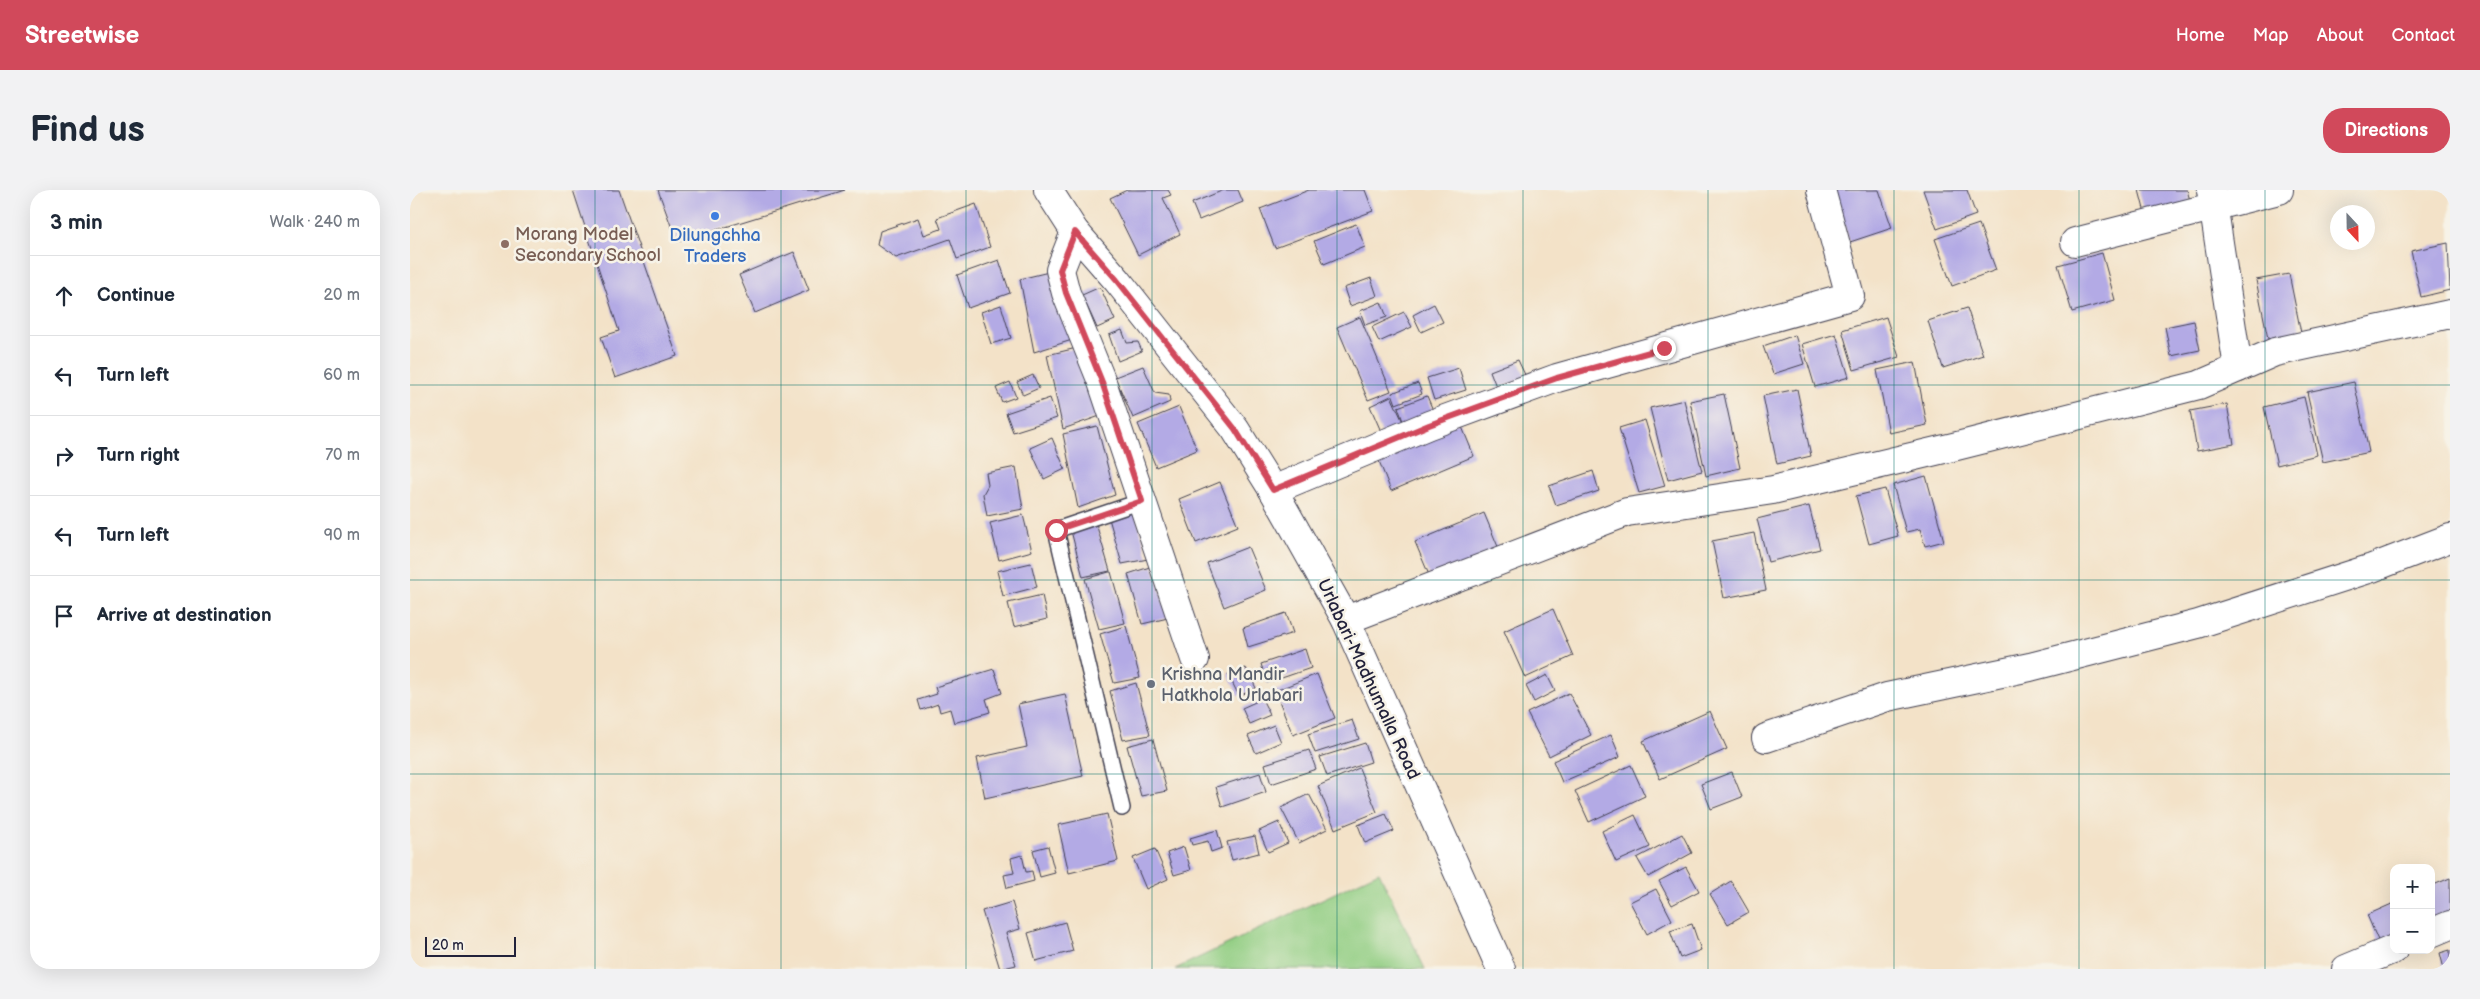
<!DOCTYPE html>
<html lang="en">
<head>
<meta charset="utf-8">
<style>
  body { margin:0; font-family:"Balsamiq Sans",sans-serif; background:#f2f2f3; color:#1f2937 }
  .controls { position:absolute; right:15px; bottom:15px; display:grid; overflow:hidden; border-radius:10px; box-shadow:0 5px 20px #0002 }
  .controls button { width:45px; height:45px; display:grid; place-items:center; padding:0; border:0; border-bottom:1px solid #e0e1e3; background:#fff; color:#1f2937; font:25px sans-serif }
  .compass { position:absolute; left:1920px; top:15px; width:45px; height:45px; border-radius:50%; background:#fff; box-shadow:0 5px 20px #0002; rotate:158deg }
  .scale { position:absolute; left:15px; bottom:12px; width:91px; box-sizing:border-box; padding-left:5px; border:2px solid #22223b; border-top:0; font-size:14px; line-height:18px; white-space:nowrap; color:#22223b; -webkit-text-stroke:4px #f7f3e8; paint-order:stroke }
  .stop { position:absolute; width:15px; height:15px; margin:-11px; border:4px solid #d1495b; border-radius:50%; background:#fff }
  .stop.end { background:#d1495b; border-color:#fff; box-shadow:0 1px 5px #0008 }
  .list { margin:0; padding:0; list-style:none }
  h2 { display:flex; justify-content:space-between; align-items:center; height:65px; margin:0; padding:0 20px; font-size:21px }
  h2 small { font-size:16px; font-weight:400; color:#747a83 }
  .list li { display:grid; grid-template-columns:32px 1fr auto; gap:15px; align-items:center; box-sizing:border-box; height:80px; padding:0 20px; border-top:1px solid #e0e1e3 }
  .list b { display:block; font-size:19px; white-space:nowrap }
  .list em { font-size:16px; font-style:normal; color:#747a83 }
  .icon { flex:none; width:28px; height:28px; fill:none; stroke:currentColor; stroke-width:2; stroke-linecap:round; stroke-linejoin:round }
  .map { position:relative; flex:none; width:2040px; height:779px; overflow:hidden; border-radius:20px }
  header { display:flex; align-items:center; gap:30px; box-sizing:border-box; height:70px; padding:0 25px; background:#d1495b; color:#fff }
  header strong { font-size:24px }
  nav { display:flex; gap:28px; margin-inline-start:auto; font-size:18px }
  .intro { display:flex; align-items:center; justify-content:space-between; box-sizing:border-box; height:120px; padding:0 30px }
  h1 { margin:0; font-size:35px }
  .button { padding:12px 22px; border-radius:20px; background:#d1495b; color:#fff; font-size:18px; font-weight:700 }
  main { display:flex; gap:30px; padding:0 30px }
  aside { flex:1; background:#fff; border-radius:20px; box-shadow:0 5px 20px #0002 }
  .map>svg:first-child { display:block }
  .green { fill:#92ce83; stroke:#5a785f }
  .building { fill:#b3aae5 }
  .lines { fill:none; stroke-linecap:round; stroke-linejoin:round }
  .lane-casing { stroke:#413f50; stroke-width:18 }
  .street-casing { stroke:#413f50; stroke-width:30 }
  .secondary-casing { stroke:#413f50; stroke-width:30 }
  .lane { stroke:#fff; stroke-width:15 }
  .street { stroke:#fff; stroke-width:28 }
  .secondary { stroke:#fff; stroke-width:28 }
  .route { stroke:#d1495b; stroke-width:6 }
  .grid { fill:none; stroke:#0f766e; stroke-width:1; stroke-opacity:0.55 }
  .shop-dot { fill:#3f7fe0; stroke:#f7f3e8; stroke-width:2 }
  .education-dot { fill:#8d6e63; stroke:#f7f3e8; stroke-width:2 }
  .worship-dot { fill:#6b7280; stroke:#f7f3e8; stroke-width:2 }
  .labels { text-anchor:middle; stroke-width:5; stroke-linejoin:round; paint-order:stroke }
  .education-label { font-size:18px; fill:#785e54; stroke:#f7f3e8; text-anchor:start }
  .shop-label { font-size:18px; fill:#366cbe; stroke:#f7f3e8 }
  .worship-label { font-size:18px; fill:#5b616d; stroke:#f7f3e8; text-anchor:start }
  .street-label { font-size:18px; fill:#22223b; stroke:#f7f3e8 }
</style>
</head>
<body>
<header>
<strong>Streetwise</strong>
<nav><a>Home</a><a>Map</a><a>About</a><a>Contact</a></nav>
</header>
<div class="intro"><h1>Find us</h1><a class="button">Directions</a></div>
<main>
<aside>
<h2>3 min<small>Walk · 240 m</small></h2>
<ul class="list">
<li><svg class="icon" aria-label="ahead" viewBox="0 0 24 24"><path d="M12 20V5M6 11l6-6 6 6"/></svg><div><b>Continue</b></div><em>20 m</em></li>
<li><svg class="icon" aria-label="left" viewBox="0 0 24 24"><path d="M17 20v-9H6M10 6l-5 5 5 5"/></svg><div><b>Turn left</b></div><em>60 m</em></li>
<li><svg class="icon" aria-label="right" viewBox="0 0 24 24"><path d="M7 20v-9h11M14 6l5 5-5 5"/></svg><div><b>Turn right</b></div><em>70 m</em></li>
<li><svg class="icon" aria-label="left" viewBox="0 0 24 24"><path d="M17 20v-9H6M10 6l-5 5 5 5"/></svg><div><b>Turn left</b></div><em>90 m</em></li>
<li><svg class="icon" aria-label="arrive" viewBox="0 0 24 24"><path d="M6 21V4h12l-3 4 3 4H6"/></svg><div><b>Arrive at destination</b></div></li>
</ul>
</aside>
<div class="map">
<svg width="2040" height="779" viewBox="0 0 2040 779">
  <rect width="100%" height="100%" fill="#f7f3e8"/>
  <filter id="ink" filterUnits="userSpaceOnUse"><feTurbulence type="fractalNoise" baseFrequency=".02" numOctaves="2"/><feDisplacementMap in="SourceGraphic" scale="10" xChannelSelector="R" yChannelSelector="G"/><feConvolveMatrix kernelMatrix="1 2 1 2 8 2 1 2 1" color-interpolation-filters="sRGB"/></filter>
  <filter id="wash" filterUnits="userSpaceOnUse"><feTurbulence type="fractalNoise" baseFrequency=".0096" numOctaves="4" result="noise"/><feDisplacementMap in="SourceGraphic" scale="20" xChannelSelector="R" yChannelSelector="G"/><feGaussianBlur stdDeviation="1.12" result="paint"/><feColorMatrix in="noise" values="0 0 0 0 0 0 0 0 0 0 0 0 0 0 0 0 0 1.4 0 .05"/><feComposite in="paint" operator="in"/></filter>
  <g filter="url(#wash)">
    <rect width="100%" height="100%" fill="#f3e2c8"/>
    <path class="green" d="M969,682L1015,779H765Z"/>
    <g id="blocks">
      <g class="building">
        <path d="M163,0H209L267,166L205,188L191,147L209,141Z"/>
        <path d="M248,0H435L267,52Z"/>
        <path d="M717,0H758L761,5L753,8L770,44L728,65L700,8Z"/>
        <path d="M814,0H828L833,12L789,30L782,13Z"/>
        <path d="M899,0H955L963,21L865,58L850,19Z"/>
        <path d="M1427,0H1469L1482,38L1440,52L1422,1Z"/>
        <path d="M1513,0H1557L1566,25L1527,39Z"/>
        <path d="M1729,0H1777L1781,14L1736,27Z"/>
        <path d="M566,14L580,57L547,69L540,49L486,68L467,55L470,41L508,28L514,45L531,39L527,28Z"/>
        <path d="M946,34L955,57L914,74L904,51Z"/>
        <path d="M1569,34L1586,80L1542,96L1525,49Z"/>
        <path d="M2038,53L2040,100L2011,107L2001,61Z"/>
        <path d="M384,62L399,100L345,123L329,85Z"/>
        <path d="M1692,63L1705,110L1662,122L1648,75Z"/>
        <path d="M589,70L600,103L558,118L547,85Z"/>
        <path d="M643,81L662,150L624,162L610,89Z"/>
        <path d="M1879,84L1891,143L1858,149L1846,90Z"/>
        <path d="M961,88L967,106L940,116L934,98Z"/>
        <path d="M690,97L705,130L687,138L672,105Z"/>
        <path d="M971,112L977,127L955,135L950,121Z"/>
        <path d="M1024,114L1033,132L1011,142L1003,125Z"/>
        <path d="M591,115L601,148L581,154L571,122Z"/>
        <path d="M1557,118L1573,165L1533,178L1518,131Z"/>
        <path d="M994,122L1002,137L969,152L962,137Z"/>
        <path d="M950,127L981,201L958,210L927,137Z"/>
        <path d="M1476,127L1489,167L1444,180L1432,140Z"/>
        <path d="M1784,131L1790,160L1761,166L1755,137Z"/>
        <path d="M712,140L717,153L728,152L732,161L708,171L699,145Z"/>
        <path d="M1426,144L1439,187L1405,197L1392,154Z"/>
        <path d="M1385,145L1394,174L1363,184L1353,156Z"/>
        <path d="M671,157L690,226L653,239L637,165Z"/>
        <path d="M1108,170L1116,187L1087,199L1080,181Z"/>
        <path d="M1505,172L1517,235L1479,243L1467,180Z"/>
        <path d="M733,176L745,203L759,205L760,212L723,228L705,187Z"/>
        <path d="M1049,178L1056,200L1024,210L1017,188Z"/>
        <path d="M623,185L629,198L613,205L607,192Z"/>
        <path d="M600,192L606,207L592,212L586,198Z"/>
        <path d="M1944,192L1959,262L1913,272L1897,202Z"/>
        <path d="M1008,193L1012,204L986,214L982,203Z"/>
        <path d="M1387,199L1401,266L1367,274L1353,206Z"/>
        <path d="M1314,204L1330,278L1296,286L1280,211Z"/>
        <path d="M981,206L994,234L988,217L1017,206L1025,225L973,246L960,216Z"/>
        <path d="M1894,207L1907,265L1867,275L1854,217Z"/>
        <path d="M640,208L647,228L603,242L596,223Z"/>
        <path d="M1274,210L1292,281L1258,290L1240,218Z"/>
        <path d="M1817,214L1824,254L1787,261L1780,221Z"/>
        <path d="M769,217L787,260L746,277L728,234Z"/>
        <path d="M1235,230L1255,296L1229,303L1209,238Z"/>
        <path d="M1050,232L1064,266L981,301L967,266Z"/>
        <path d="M687,236L705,305L668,318L653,244Z"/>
        <path d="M642,248L655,279L634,289L620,258Z"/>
        <path d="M606,277L613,319L577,326L573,304L578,295L576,283Z"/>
        <path d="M1183,281L1189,301L1146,315L1139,296Z"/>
        <path d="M1516,286L1534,351L1515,356L1510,339L1496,342L1483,295Z"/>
        <path d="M810,292L828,336L786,353L769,309Z"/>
        <path d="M1475,299L1488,346L1459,354L1446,306Z"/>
        <path d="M1399,316L1410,359L1358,372L1347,329Z"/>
        <path d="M724,317L738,369L712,374L698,325Z"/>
        <path d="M1074,323L1091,364L1022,392L1005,352Z"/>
        <path d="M613,325L622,361L589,370L580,333Z"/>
        <path d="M685,330L700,381L673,387L660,337Z"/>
        <path d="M1344,343L1356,400L1314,408L1302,351Z"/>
        <path d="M838,357L856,400L814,417L797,373Z"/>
        <path d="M621,373L627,397L593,406L587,381Z"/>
        <path d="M743,376L758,428L732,434L718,384Z"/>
        <path d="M699,382H701L715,433L689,439L675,389Z"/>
        <path d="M632,405L637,429L604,437L598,413Z"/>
        <path d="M1143,419L1163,466L1115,488L1094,441Z"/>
        <path d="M876,423L883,443L838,457L833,438Z"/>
        <path d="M716,436L730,488L704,493L690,444Z"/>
        <path d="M895,459L901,478L857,493L851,474Z"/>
        <path d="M836,478L846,498L829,506L818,484Z"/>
        <path d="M584,479L592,503L576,509L580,522L544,533L540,519L530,522L528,514L511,520L508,510L527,504L525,497Z"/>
        <path d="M907,484L925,528L883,545L865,501Z"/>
        <path d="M1137,485L1145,501L1124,512L1116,496Z"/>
        <path d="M726,493L740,545L713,550L700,501Z"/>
        <path d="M1159,503L1181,545L1139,566L1117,523Z"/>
        <path d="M655,504L673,586L575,608L567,568L617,557L608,514Z"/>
        <path d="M852,509L860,525L839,534L832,518Z"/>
        <path d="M1300,521L1317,559L1250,589L1233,551Z"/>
        <path d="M942,530L949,549L905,563L898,544Z"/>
        <path d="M864,535L871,552L846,563L838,546Z"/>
        <path d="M1201,545L1210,567L1152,592L1143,571Z"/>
        <path d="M743,549L757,601L731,606L717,556Z"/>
        <path d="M955,553L961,572L917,586L910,567Z"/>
        <path d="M899,560L906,579L861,594L855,574Z"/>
        <path d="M1221,575L1235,606L1179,632L1165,601Z"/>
        <path d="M949,578L967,622L925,639L908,596Z"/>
        <path d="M1322,582L1332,607L1301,619L1291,594Z"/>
        <path d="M850,583L856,602L812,617L806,597Z"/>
        <path d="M899,604L917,639L889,653L871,618Z"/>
        <path d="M697,624L708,671L659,683L648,635Z"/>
        <path d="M976,624L984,641L955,653L948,635Z"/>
        <path d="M1225,625L1240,657L1206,672L1192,641Z"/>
        <path d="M869,632L878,653L858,662L849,641Z"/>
        <path d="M807,640L812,658L801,662L798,651L782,655L780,648Z"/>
        <path d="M1272,644L1282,663L1238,687L1227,668Z"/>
        <path d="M845,646L849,663L822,670L817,652Z"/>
        <path d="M638,656L645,683L630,687L623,660Z"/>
        <path d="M774,657L781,680L764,685L757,663Z"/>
        <path d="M745,659L758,689L736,699L723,668Z"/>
        <path d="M612,665L616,682L622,681L624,691L597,698L594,685L604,683L601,668Z"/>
        <path d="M1276,677L1289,701L1262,715L1249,691Z"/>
        <path d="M2040,688V723L2021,731V696Z"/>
        <path d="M1321,691L1339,722L1318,734L1300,704Z"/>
        <path d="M1246,699L1262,730L1237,744L1220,712Z"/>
        <path d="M602,712L610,739L596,743L606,775L590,779L572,721Z"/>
        <path d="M1984,713V749L1970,755L1957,725Z"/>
        <path d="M655,732L663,761L626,771L618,743Z"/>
        <path d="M1282,734L1291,760L1270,768L1260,741Z"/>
        <path d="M2040,760V779H2034L2030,763Z"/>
      </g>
    </g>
  </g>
  <g filter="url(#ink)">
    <use href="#blocks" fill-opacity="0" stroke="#413f50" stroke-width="1"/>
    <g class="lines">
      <g class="lane-casing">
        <path id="lane" d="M712,618L646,340L732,311"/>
      </g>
      <g class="street-casing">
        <g id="street">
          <path d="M1801,0L1828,178"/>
          <path d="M665,42L650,80L656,103L692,192L785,469"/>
          <path d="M1665,52L1869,0"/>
          <path d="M863,300L1019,235L1147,188L1440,106L1411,0"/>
          <path d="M936,430L1217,322L1363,300L1547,256L1789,195L1865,162L2040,124"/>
          <path d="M1356,548L1477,507L1620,477L1788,434L1962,378L2040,348"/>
          <path d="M2021,743L2040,735"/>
          <path d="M1936,779L1984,759"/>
        </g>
      </g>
      <g class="secondary-casing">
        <path id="secondary" d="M638,0L665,42L707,90L825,239L863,300L936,430L1091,779"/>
      </g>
      <use href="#lane" class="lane"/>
      <use href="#street" class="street"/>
      <use href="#secondary" class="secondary"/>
    </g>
  </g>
  <g class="lines" filter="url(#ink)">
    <path class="route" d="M646,340L732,311L692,192L656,103L650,80L665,42L707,90L825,239L863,300L1019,235L1147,188L1254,158"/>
  </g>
  <path class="grid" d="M185,0V779M371,0V779M556,0V779M742,0V779M927,0V779M1113,0V779M1298,0V779M1484,0V779M1669,0V779M1855,0V779M0,195H2040M0,390H2040M0,584H2040"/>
  <circle class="shop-dot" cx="305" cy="26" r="5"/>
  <circle class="education-dot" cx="95" cy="54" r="5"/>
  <circle class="worship-dot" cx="741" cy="494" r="5"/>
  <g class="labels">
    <g class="education-label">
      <text x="105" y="50">Morang Model<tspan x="105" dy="21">Secondary School</tspan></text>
    </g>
    <g class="shop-label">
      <text x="305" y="51">Dilungchha<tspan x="305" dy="21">Traders</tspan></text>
    </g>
    <g class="worship-label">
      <text x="751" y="490">Krishna Mandir<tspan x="751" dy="21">Hatkhola Urlabari</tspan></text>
    </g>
    <g class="street-label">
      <text transform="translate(959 489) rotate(65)" y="6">Urlabari-Madhumalla Road</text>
    </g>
  </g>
</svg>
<div class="controls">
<button>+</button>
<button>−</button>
</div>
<svg class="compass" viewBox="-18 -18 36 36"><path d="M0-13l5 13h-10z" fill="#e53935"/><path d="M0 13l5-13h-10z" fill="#747a83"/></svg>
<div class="scale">20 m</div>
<div class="stop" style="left:646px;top:340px"></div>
<div class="stop end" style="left:1254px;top:158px"></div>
</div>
</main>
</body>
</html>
